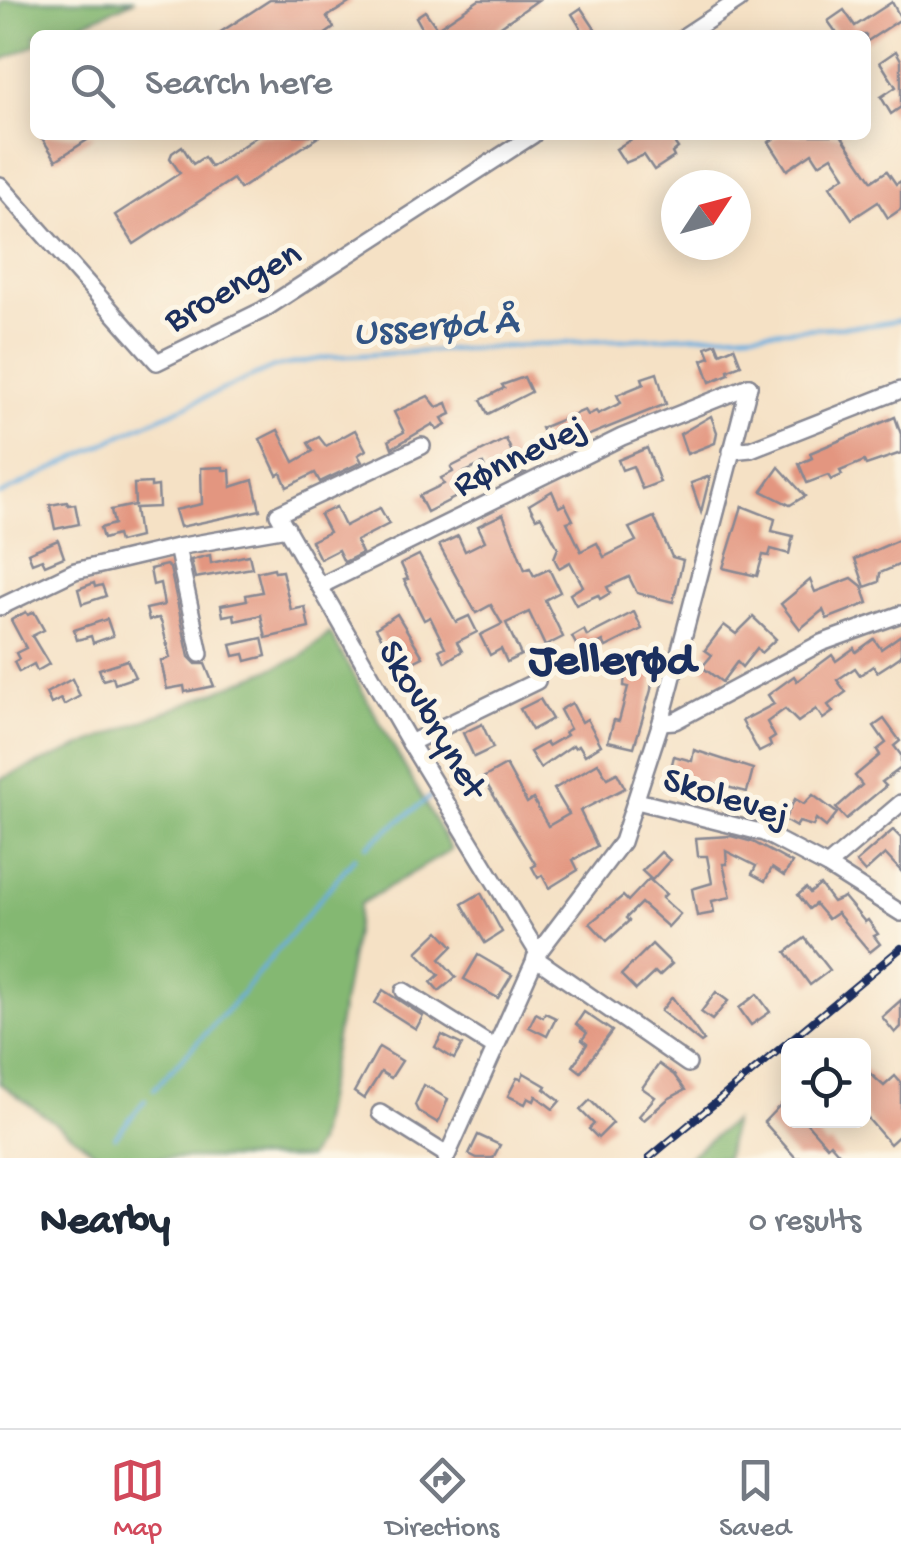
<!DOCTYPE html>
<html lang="en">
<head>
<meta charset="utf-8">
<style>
  body { margin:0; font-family:"Gochi Hand",sans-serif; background:#f6f6f7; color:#1f2937 }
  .controls { position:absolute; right:30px; bottom:30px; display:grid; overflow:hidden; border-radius:15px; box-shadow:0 5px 25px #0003 }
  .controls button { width:90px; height:90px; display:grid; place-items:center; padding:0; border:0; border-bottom:2px solid #e0e1e3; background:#fff; color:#1f2937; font:50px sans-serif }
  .compass { position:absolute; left:661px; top:170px; width:90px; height:90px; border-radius:50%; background:#fff; box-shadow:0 5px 25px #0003; rotate:54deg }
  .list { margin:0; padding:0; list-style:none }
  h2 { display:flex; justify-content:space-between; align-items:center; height:130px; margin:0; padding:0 40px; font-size:42px }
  h2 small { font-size:32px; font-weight:400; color:#747a83 }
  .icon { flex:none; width:55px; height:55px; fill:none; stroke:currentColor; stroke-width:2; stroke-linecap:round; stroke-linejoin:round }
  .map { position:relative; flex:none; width:901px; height:1158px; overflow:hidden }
  .search { position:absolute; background:#fff; box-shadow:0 5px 25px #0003; left:30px; right:30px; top:30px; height:110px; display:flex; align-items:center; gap:25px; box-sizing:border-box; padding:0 35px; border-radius:15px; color:#747a83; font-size:38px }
  .sheet { height:270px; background:#fff }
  nav { display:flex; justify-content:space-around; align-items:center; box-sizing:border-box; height:140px; border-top:2px solid #e0e1e3; background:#fff; font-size:28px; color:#747a83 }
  nav a { display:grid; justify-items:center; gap:5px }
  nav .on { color:#d1495b }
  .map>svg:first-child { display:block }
  .forest { fill:#84b872; stroke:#507468; stroke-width:2.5 }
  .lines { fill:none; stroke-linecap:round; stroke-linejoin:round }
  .stream { stroke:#69aedf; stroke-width:4 }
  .building { fill:#e39680 }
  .street-casing { stroke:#888892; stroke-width:20 }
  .street { stroke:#fff; stroke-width:15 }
  .rail-casing { stroke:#1b2f5e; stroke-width:8 }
  .rail { stroke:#fcf5e5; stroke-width:4; stroke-dasharray:11; stroke-linecap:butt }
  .labels { text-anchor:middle; stroke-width:10; stroke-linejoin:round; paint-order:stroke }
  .street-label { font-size:38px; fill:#1b2f5e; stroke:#fcf5e5 }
  .water-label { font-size:40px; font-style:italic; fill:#325585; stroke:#fcf5e5 }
  .district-label { font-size:48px; font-weight:bold; fill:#1b2f5e; stroke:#fcf5e5 }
</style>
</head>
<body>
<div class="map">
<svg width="901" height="1158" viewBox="0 0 901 1158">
  <rect width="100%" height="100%" fill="#fcf5e5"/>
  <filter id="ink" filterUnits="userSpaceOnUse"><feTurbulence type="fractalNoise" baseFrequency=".01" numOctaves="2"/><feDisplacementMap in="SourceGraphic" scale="20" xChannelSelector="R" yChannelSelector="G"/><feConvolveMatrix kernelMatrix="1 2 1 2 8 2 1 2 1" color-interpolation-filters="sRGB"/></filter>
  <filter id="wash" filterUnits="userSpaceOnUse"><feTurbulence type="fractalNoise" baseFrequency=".0048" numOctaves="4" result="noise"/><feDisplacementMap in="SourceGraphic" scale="40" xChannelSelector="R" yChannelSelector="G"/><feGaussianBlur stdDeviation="2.25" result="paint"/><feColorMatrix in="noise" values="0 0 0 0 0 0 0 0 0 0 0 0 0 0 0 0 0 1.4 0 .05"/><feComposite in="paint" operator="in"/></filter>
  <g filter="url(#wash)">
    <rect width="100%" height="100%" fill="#f5e1c5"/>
    <g class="forest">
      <path d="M5,0H135L57,35H35V45L0,61V3Z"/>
      <path d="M330,633L451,850L360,904L317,1144L308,1158H103L0,1083V779L301,657Z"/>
      <path d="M733,1121L726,1158H687Z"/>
    </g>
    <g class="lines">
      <g class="stream">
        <path d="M0,495L134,429L274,367L331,357L872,325L901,320"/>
        <path d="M367,846L434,794"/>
        <path d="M154,1089L231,1006L355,857"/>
        <path d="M115,1137L145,1100"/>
      </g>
    </g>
    <g id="blocks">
      <g class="building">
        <path d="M270,0H354L327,17L334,28L324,35H216Z"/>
        <path d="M479,0H538L488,35H426L416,17L425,11L437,28Z"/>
        <path d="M892,2L901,19L866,42V35H838L828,21L844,10L855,26Z"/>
        <path d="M581,8L599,35H585L572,14Z"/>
        <path d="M896,51L901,60V107L891,114L881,97L896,87L880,62Z"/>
        <path d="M40,135H95L56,160Z"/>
        <path d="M259,135H321L240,189L233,179L134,244L115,215L180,173L170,158L172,153L182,146L193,164L204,157L211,167Z"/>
        <path d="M638,135H669L678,148L672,153L674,157L654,170L644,155L625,163L616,149Z"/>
        <path d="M779,135H841L872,181L887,171L896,184L901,181V209L888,218L878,202L852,219L830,186L845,176L832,156L819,164L812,153L787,170L769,142Z"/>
        <path d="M716,343L720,353L734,347L741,365L728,370L729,374L710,382L702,360L710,357L706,347Z"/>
        <path d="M657,373L666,404L538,456L532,443L545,437L541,428L585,410L588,415L596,411L598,414L621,403L617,395L644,384L642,378Z"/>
        <path d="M524,377L531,392L488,414L481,400L504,388L502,385Z"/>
        <path d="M428,396L437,407L447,403L451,414L442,418L446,425L437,430L433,424L392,448L389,440L404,432L394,412Z"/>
        <path d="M711,416L717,432L715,443L687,454L680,434Z"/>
        <path d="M895,417L901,434V453L866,465L864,461L840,471L842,475L831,480L828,475L807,483L799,464L812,458L810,453Z"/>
        <path d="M278,430L294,462L313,451L308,443L319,437L326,446L355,430L366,450L358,455L362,462L320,482L315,473L287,487L281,473L277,475L260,439Z"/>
        <path d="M506,439L516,461L520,459L526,472L516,477L513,470L490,481L483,464L461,474L463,479L456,482L462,494L427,512L419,496L444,484L441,478L453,472L451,467Z"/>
        <path d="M647,448L660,482L642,489L633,466L622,470L618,460Z"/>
        <path d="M223,467V470H230L231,487L253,480L260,510L180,527L175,510L202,504L201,468Z"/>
        <path d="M779,467L805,496L790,505L762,491Z"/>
        <path d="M710,476L701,512L691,483Z"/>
        <path d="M151,483V487L158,486L159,507L135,508L139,537L119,542L117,535L103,539L100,528L114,524L111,510L135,505L134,484Z"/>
        <path d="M552,491L559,507L565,504L573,520L567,522L581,551L597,543L604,557L636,541L629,528L654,517L672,557L683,560L673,602L637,593L629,577L607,587L610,593L600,599L598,595L576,605L570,594L583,586L570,562L559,568L554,558L558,548L541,516L536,518L529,505Z"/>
        <path d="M67,502L68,505L75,504L79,524L55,529L50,505Z"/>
        <path d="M742,506L775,519L772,531L793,536L789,554L771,549L769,556L763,555L757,576L723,568Z"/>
        <path d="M336,507L345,526L380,508L389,524L356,541L362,553L344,562L338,550L320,559L311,541L329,532L320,515Z"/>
        <path d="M503,514L525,570L530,568L534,576L549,569L560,592L545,600L563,637L545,646L529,612L506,623L521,655L507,662L501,649L490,655L480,635L502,624L491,605L476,613L439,545L458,536L465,551L485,541L478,526Z"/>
        <path d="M901,539V564L880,573L879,582L865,587L855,559Z"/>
        <path d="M58,540L64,557L45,565L42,559L32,563L28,553Z"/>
        <path d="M210,555L211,563L249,555L252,568L195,578L191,560Z"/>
        <path d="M419,555L456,622L469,616L477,632L457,642L462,651L445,662L439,650L445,647L430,617L424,620L404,580L408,579L401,564Z"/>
        <path d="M166,565L170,568L189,657L196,664H205L214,686L185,692L184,686L167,689L161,661L170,658L162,624L159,618L149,620L146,609L164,605L160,583L153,585L150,569Z"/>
        <path d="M274,568L275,572L282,571L291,610L305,607L309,628L266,638L261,615L235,621L234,614L223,616L221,605L247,600L246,595L262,592L257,572Z"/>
        <path d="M852,578L862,586L868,603L827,619L823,610L800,629L781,604L810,580L815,592Z"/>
        <path d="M94,583L95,587L102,585L106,596L82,604L78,589Z"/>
        <path d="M26,612L28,615L34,612L44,630L32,636L49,664L37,671L34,664L19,672L14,662L19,659L16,653L26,648L11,620Z"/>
        <path d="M634,612L642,629L606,647L603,641L581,653L572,637L584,630L587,636Z"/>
        <path d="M397,614L423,657L409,664L403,653L394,659L376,628Z"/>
        <path d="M753,617L776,639L761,653L757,648L742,667L737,662L722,682L702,667L712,655L705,650L724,625L736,634Z"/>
        <path d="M107,619L113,636L93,643L91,636L77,640L74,630Z"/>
        <path d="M901,635V656L891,663L877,672L873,666L860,675L855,668L837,680L846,692L828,705L833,712L823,719L816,709L798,722L785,709L767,722L775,737L769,741L771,746L759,752L742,721L774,704L768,695L794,676L797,681L832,655L836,661L854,648L856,652L874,639L881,649Z"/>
        <path d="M262,638L266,656L246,661L244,654L234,656L231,645Z"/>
        <path d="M635,658L654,660L651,690L634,747L608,741L614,720L619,721L628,687L624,686L625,673L633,674Z"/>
        <path d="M127,660L135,677L115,684L113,677L103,680L99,669Z"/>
        <path d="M72,679L80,696L64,705L61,699L51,704L46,693Z"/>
        <path d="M540,699L552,719L532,730L520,709Z"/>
        <path d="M572,703L582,722L587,719L601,745L585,755L579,745L575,748L573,745L540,768L530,752L546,743L548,746L567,735L565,732L570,729L560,710Z"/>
        <path d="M884,719L900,741L894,746L901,755V768L882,782L886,786L846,819L836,808L862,785L855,776L880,755L877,750L886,743L874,726Z"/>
        <path d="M482,724L493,748L474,757L463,733Z"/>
        <path d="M694,750L753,769L747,792L707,782L704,793L691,790L694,779L670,772L674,756L692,761Z"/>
        <path d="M598,763L607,778L617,773L625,788L580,811L597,846L573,860L578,870L549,888L542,875L538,878L532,867L536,865L483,778L506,765L527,803L533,799L548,826L569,814L554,789Z"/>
        <path d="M813,795L837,813L826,827L816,819L813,826L799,822L796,827L784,820L795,799L804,804Z"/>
        <path d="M893,830L901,838V871L885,854L865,872L856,862Z"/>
        <path d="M731,836L753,842L792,863L784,876L772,868L765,881L752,874L756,866L726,851L727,864H723L731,897L712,901L714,913L697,916L692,889L712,883L707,856H698L696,838Z"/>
        <path d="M661,852L670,860L652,880L642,871Z"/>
        <path d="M649,879L666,894L662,898L680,914L668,927L641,903L626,918L629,921L607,941L590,923L623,896L628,901Z"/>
        <path d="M820,885L833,902L844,897L865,922L868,920L878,934L874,936L880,944L870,952L837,913L828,919L815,904L809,909L798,895L806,888L810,893Z"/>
        <path d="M481,893L502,932L485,943L462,904Z"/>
        <path d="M439,931L453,946L440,959L456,977L439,991L431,982L439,975L417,952Z"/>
        <path d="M805,938L830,970L810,985L786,952Z"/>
        <path d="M652,944L672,964L659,976L655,972L636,990L621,975Z"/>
        <path d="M478,955L512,975L498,998L464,979Z"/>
        <path d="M383,990L423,1016L416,1029L375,1003Z"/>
        <path d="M716,992L728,1001L712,1020L701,1012Z"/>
        <path d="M757,994L770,1012L751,1025L739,1008Z"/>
        <path d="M672,997L704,1041L701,1043L661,1011Z"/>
        <path d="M901,1000V1027L895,1033L882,1017Z"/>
        <path d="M584,1012L612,1031L581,1072L573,1066L587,1044L582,1040L587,1033L576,1024Z"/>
        <path d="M536,1013L543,1017L545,1013L556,1018L547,1036L529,1027Z"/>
        <path d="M442,1035L462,1045L454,1059L435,1047Z"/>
        <path d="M379,1047L402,1061L391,1078L381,1072L364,1099L354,1092Z"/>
        <path d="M659,1064L674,1075L685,1090L668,1099L644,1120L639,1116L655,1097L642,1088Z"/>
        <path d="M864,1068L884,1086L895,1076L901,1083V1134L890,1144L864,1114Z"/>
        <path d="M524,1073L546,1086L544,1089L560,1101L553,1109L536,1096L534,1101L528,1098L525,1104L508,1096L517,1078L521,1079Z"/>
        <path d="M424,1085L448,1099L438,1123L418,1111L415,1105Z"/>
        <path d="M788,1097V1120H804L827,1146L830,1143L843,1158H796L764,1122Z"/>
        <path d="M590,1100L613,1123L598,1138L589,1129L594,1124L580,1110Z"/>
        <path d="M478,1135L500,1145L493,1158H477L469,1154Z"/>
      </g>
    </g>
  </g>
  <g filter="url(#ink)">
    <use href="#blocks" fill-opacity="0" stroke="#888892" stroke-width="2.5"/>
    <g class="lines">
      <g class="street-casing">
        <g id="street">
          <path d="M686,35L739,0"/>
          <path d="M0,185L157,362L263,310L533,135"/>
          <path d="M422,446L278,514L410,743L538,953"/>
          <path d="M731,451L751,449L901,390"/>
          <path d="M177,547L200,654"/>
          <path d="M320,586L622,437L749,386"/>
          <path d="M0,607L75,571L177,547L287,528"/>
          <path d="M661,722L675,721L821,643L901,614"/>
          <path d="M410,743L537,681"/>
          <path d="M637,801L764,833L827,866L901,913"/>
          <path d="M827,866L901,803"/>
          <path d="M535,958L688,1064"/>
          <path d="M404,991L495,1048"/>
          <path d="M380,1113L447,1155"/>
          <path d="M446,1158L538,953L622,842L661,722L749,386"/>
        </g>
      </g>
      <use href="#street" class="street"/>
      <g class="rail-casing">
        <path id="rail" d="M649,1158L901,948"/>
      </g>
      <use href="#rail" class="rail"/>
    </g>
  </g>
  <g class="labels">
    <g class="street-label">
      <text transform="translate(231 284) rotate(-29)" y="13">Broengen</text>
      <text transform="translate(518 453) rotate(-26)" y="13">Rønnevej</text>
      <text transform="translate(435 718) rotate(59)" y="13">Skovbrynet</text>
      <text transform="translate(727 794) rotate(17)" y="13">Skolevej</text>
    </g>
    <g class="water-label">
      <text transform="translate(435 323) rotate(-4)" y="14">Usserød Å</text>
    </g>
    <g class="district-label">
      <text x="612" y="672">Jellerød</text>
    </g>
  </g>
</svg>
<div class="controls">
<button><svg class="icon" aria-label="locate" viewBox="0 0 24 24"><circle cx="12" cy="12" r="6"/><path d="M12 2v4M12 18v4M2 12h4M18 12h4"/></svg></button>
</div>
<svg class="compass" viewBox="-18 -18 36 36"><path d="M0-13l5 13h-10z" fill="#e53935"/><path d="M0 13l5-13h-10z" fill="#747a83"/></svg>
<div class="search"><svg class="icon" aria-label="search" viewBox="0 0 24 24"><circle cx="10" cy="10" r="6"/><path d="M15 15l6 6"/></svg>Search here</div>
</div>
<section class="sheet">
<h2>Nearby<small>0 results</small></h2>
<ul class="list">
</ul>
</section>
<nav>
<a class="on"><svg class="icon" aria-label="map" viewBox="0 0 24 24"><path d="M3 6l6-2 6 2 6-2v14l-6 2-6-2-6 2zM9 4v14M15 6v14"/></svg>Map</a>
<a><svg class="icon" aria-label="directions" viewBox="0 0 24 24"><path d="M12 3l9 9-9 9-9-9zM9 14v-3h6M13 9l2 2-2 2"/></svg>Directions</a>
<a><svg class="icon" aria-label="saved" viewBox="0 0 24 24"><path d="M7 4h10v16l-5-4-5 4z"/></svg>Saved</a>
</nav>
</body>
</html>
